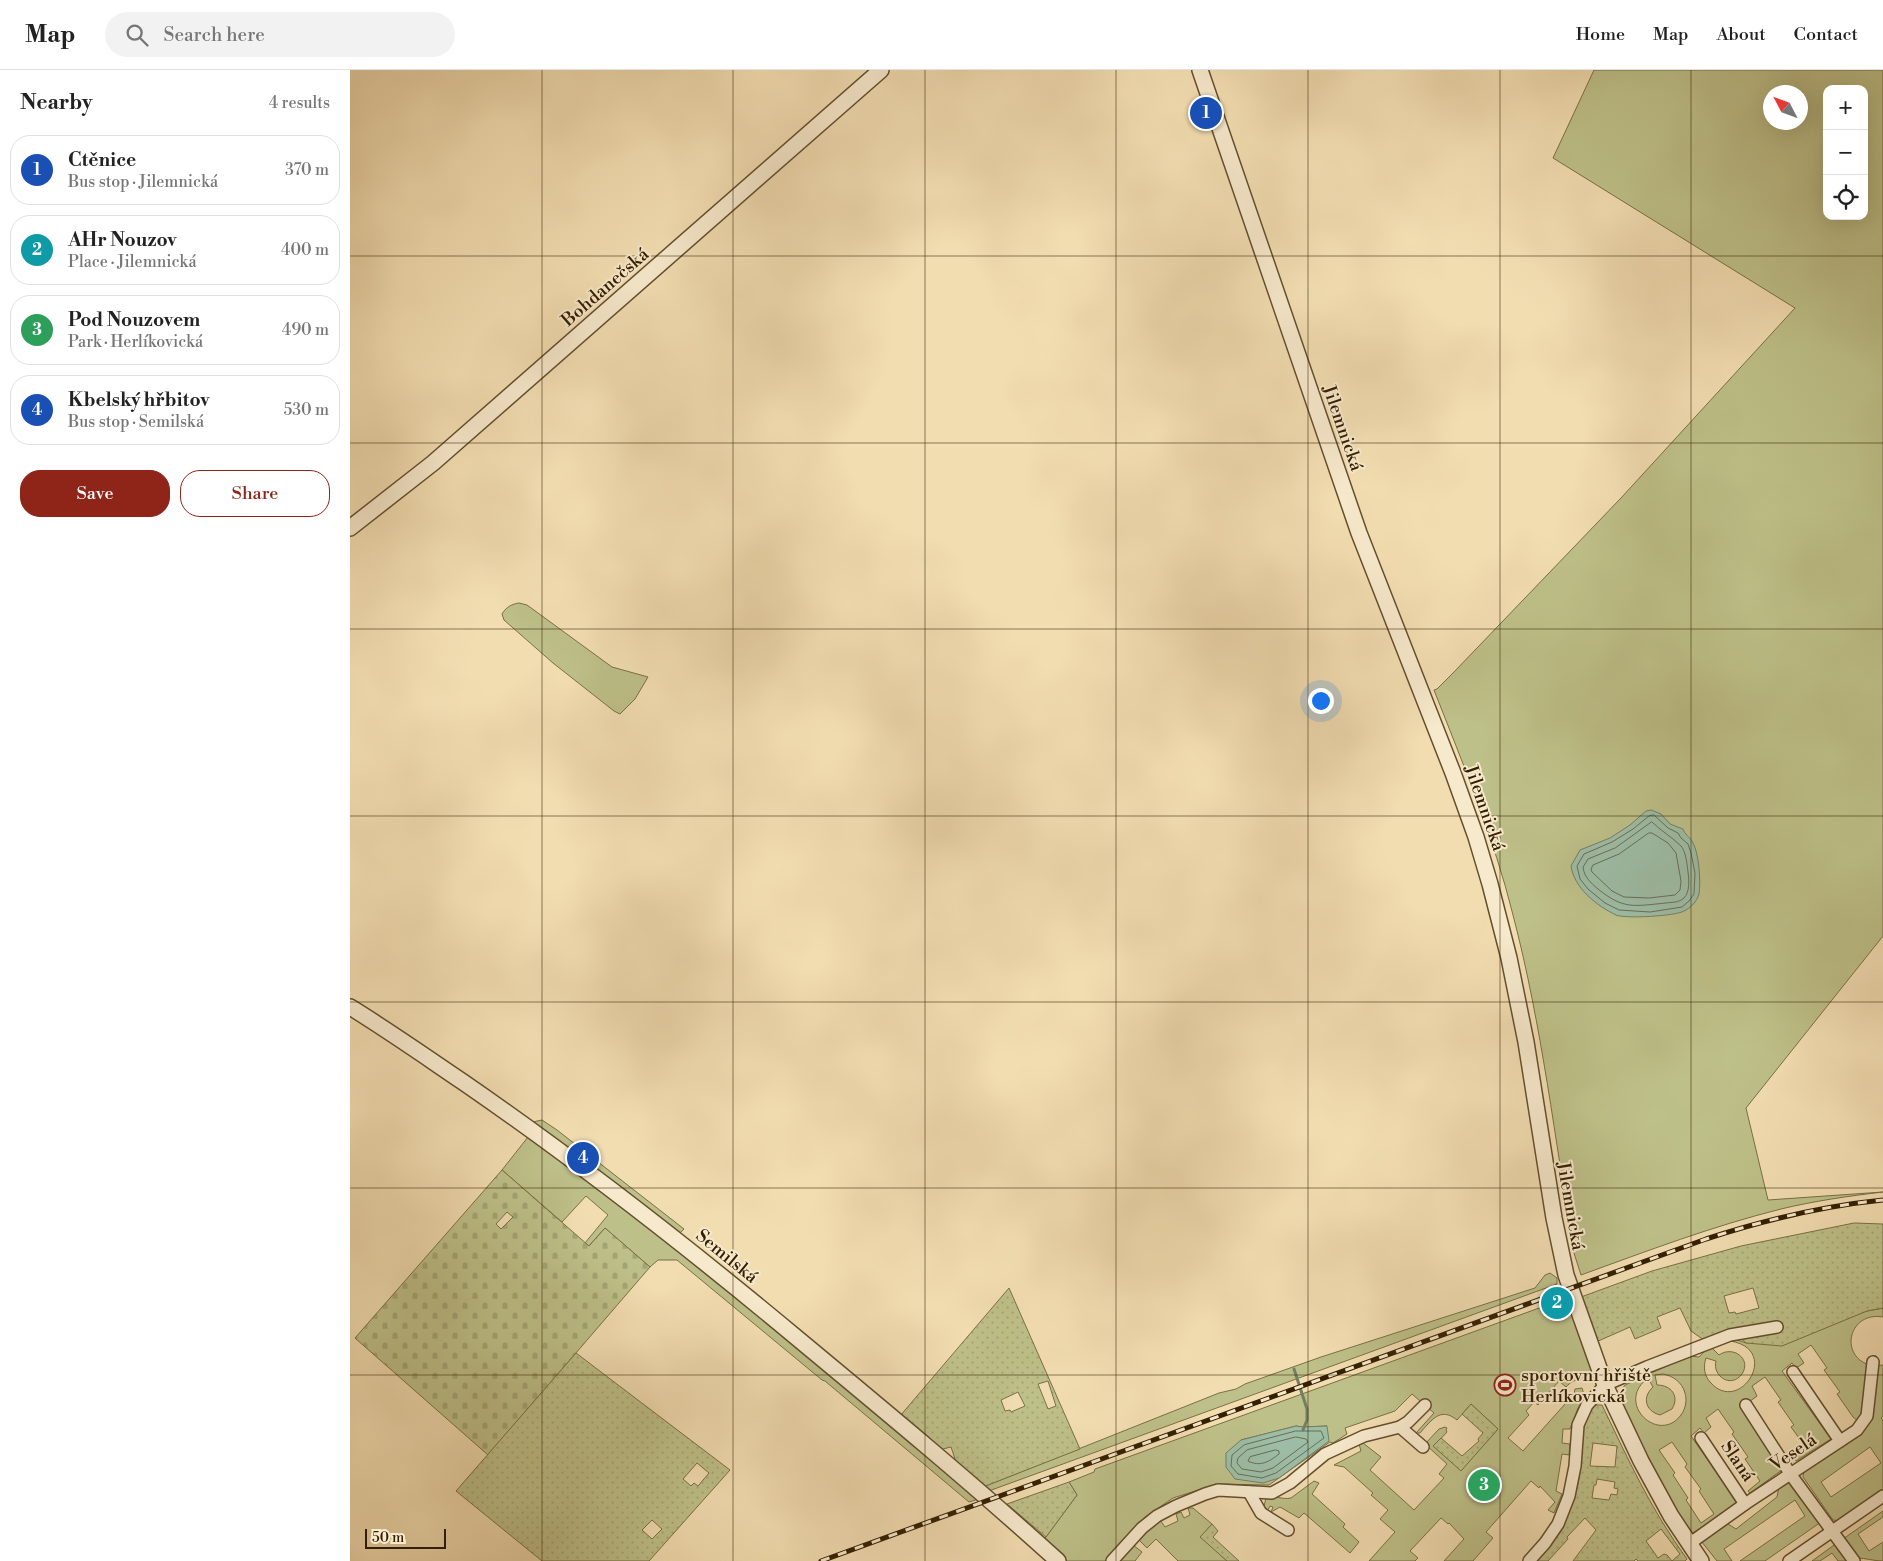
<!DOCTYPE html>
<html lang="en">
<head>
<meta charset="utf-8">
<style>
  body { margin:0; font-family:"Libre Bodoni",serif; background:#f2f2f2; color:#222 }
  .controls { position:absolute; right:15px; top:15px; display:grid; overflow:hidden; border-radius:10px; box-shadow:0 5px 20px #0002 }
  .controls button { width:45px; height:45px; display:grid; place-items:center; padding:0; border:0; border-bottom:1px solid #e0e0e0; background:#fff; color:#222; font:25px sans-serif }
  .compass { position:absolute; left:1413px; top:15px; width:45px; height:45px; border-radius:50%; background:#fff; box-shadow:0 5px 20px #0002; rotate:311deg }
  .scale { position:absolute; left:15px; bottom:12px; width:81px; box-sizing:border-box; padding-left:5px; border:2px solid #342001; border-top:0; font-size:14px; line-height:18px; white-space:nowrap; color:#342001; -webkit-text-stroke:4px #f7e9cc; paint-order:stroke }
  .you { position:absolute; left:970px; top:630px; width:18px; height:18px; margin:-12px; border:4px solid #fff; border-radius:50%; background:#1a73e8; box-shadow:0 0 0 8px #1a73e833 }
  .badge { display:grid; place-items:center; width:32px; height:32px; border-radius:50%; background:#8f2418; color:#fff; font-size:16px; font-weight:700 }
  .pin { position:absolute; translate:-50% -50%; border:2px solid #fff; box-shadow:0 1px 5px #0006 }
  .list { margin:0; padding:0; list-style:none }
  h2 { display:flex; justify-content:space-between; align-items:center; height:65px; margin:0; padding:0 20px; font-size:21px }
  h2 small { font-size:16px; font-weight:400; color:#767676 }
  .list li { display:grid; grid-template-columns:32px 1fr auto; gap:15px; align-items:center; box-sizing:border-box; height:70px; margin:0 10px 10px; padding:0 10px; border:1px solid #e0e0e0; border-radius:20px }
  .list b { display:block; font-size:19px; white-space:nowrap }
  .list p { margin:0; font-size:16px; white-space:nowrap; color:#767676 }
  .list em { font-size:16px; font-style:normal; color:#767676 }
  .actions { display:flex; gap:10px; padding:15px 20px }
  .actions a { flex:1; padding:11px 0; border:1px solid #8f2418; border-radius:20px; text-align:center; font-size:18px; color:#8f2418 }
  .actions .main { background:#8f2418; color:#fff }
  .icon { flex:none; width:28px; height:28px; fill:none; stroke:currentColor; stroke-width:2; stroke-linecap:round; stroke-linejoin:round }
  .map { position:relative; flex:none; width:1533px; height:1491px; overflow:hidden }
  header { display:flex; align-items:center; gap:30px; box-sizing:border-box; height:70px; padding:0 25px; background:#fff; border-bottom:1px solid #e0e0e0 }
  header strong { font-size:24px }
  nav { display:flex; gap:28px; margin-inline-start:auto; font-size:18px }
  .search { width:350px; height:45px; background:#f2f2f2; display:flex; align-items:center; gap:12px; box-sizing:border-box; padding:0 18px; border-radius:28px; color:#767676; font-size:19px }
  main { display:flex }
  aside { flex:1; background:#fff }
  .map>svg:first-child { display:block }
  .green { fill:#bec089; stroke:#797045; fill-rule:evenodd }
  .cemetery { fill:url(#cemetery-stones); stroke:#797045; fill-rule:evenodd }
  .garden { fill:url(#garden-dots); stroke:#797045; fill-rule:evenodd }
  .water { fill:#9dbda6; stroke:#737e64 }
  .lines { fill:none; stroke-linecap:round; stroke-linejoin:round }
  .shore { stroke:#686e54; stroke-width:1 }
  .stream { stroke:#737e64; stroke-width:3 }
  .minor-casing { stroke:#644f2d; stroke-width:14 }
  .tertiary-casing { stroke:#644f2d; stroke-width:18 }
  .minor { stroke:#f7e9cc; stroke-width:11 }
  .tertiary { stroke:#f7e9cc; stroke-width:15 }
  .rail-casing { stroke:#342001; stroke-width:5 }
  .rail { stroke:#f7e9cc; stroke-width:3; stroke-dasharray:9; stroke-linecap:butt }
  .grid { fill:none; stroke:#342001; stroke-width:1; stroke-opacity:0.55 }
  .labels { text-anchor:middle; stroke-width:4; stroke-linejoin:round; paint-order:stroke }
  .street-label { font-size:18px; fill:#342001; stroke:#f7e9cc }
  .poi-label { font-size:18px; fill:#342001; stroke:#f7e9cc; text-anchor:start }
</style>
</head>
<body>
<header>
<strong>Map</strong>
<div class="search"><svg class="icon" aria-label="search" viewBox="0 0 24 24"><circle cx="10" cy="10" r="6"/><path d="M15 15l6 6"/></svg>Search here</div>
<nav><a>Home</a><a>Map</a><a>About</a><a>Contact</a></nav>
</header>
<main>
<aside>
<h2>Nearby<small>4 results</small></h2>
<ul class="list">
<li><span class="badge" style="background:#1a4fb4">1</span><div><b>Ctěnice</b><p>Bus stop · Jilemnická</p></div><em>370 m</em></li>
<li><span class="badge" style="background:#0f9aa8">2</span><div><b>AHr Nouzov</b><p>Place · Jilemnická</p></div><em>400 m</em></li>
<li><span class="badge" style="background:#2e9e5b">3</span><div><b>Pod Nouzovem</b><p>Park · Herlíkovická</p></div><em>490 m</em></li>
<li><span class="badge" style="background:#1a4fb4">4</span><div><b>Kbelský hřbitov</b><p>Bus stop · Semilská</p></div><em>530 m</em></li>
</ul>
<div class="actions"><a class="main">Save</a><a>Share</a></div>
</aside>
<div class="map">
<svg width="1533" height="1491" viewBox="0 0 1533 1491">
  <defs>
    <pattern id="cemetery-stones" width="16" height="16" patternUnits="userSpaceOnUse" patternTransform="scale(1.25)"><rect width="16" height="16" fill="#bec089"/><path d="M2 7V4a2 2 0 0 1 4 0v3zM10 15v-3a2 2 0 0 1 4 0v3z" fill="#a4a574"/></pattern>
    <pattern id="garden-dots" width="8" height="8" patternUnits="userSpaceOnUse" patternTransform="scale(1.25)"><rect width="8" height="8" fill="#bec089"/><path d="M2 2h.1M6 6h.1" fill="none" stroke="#a4a574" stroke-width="1.8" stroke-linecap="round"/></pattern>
  </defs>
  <rect width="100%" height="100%" fill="#f2ddb1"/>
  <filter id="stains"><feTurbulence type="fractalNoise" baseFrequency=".004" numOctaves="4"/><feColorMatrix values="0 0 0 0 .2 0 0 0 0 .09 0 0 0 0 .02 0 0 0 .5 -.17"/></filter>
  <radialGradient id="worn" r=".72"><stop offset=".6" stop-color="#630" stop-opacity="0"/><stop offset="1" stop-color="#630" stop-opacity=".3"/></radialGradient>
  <g class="green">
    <path d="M1244,0H1533V866L1396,1038L1418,1130L1533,1122C1499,1126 1464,1131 1431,1139C1363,1156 1297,1181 1231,1205L1224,1183C1205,1070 1192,956 1163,845C1144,768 1113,694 1084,620L1087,619L1103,603L1271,428L1445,238L1203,88ZM1477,19H1514V146H1477ZM1420,22H1450V52H1420Z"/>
    <path d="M169,533L177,535L262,597L298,607L285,629L270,644L264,641L203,593L154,550L152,544C156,537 162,534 169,533Z"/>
    <path d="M192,1050L207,1060L334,1159L325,1168L173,1054Z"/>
    <path d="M178,1067L246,1115L369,1209L632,1428L619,1432L475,1311L472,1310L327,1190H308L300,1197L255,1158L239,1176L235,1173L258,1145L236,1126L212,1152L152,1100Z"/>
    <path d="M1200,1203L1207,1208V1214L636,1422L633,1417L869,1323L886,1319L895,1314L971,1287L1185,1218L1195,1205Z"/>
    <path d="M1203,1233L1205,1245L1223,1238L1246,1307L1245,1310L1242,1312C1230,1310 1225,1307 1216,1317L1209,1311L1188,1335L1184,1332L1176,1341L1179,1345L1158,1368L1173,1381L1224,1324L1225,1319L1232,1318L1235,1328L1228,1338L1220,1359H1213L1212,1373L1220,1374L1219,1385L1212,1384L1206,1421L1212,1424L1204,1443L1198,1440L1205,1432L1190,1416L1189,1418L1181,1411L1136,1462L1143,1468L1123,1491H1094L1114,1469L1099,1453L1098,1454L1091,1448L1060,1481L1068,1488L1065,1491H1019L1045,1462L1030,1449L1038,1440L1021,1425L1023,1423L994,1397L984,1395L1011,1381L1009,1374L1013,1373L1031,1387L1020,1400L1064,1440L1094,1408L1089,1404L1097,1394L1075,1374L1089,1359L1095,1357L1097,1358L1096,1360L1097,1362L1084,1376L1111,1400L1148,1359L1121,1334L1107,1350C1090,1336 1081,1351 1070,1363H1066L1084,1343L1062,1324L1045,1341L995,1358L997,1364L983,1373L980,1372L919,1415L868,1414L823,1428L795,1447L755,1491H716L693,1471L727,1425L719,1412L744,1402L745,1399ZM946,1356L953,1357L977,1356L891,1370Z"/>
    <path d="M1533,1238V1247C1500,1241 1488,1284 1519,1295L1522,1286H1526V1296L1533,1295V1346L1531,1348L1533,1351V1419L1490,1451L1483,1450L1453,1407L1454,1399L1514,1356L1503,1347L1487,1324L1490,1322L1474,1300L1477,1298L1461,1275L1448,1284L1454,1293L1446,1298L1442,1293L1432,1301L1481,1369L1446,1391L1444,1388L1457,1379L1441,1357L1444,1355L1428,1332L1431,1330L1415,1307L1402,1316L1407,1326L1391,1338L1432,1400L1400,1423L1398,1421L1410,1411L1395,1389L1398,1387L1382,1364L1384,1362L1368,1339L1356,1348L1361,1357L1354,1363L1350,1358L1341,1366L1388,1433L1340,1465L1310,1416L1266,1327L1275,1315L1339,1286L1349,1287C1364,1271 1374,1264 1396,1273L1517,1241ZM1380,1271C1432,1279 1390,1345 1361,1313C1354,1306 1353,1297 1356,1288L1366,1291C1362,1306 1381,1319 1392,1304C1402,1289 1383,1275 1369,1285L1362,1278L1365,1275ZM1313,1304C1323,1306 1332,1312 1335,1323C1337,1330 1336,1338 1331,1345C1309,1375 1264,1333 1298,1308L1303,1317C1292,1327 1295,1341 1310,1345L1322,1339C1330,1326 1321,1315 1307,1315L1305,1305ZM1322,1372L1337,1394L1335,1397L1351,1419L1349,1421L1364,1444L1351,1453L1336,1430L1338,1428L1323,1405L1325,1403L1309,1380ZM1520,1377L1531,1393L1481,1427L1471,1412Z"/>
    <path d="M964,1411L969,1413L962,1424L995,1454L993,1457L1009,1472L1000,1483L954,1443L949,1448L930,1437L921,1442L923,1437L920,1436L918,1440L914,1436L916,1428C926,1425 932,1430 941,1428Z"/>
    <path d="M1439,1411L1471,1452L1415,1491H1390L1455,1446L1445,1430L1374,1479L1382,1491H1367L1351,1471L1378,1454L1386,1459L1427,1427L1429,1416Z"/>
    <path d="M838,1438H843L862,1454L851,1467L877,1491H828L806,1469L797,1478L789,1470L798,1459L810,1450L815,1457L828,1451L826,1444L831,1442L834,1448L840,1445Z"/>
    <path d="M1533,1441V1447L1508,1464L1519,1481L1533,1472V1491C1523,1491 1516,1488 1507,1488L1493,1469Z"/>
    <path d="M1487,1473L1499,1491H1488L1482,1483L1470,1491H1462Z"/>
    <path d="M783,1475L792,1482L785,1491H768Z"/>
  </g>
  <path class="cemetery" d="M152,1100L239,1176L255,1158L300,1197L138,1385L5,1268ZM157,1142L163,1147L151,1159L146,1154Z"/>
  <g class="garden">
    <path d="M1504,1153L1533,1154V1238L1517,1241L1432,1276L1396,1273L1388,1266L1361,1275L1341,1261L1330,1238L1307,1247L1311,1258L1285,1269L1280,1257L1246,1272L1231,1227L1302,1201L1391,1176ZM1403,1218L1409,1238L1386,1244L1385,1242L1379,1243L1374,1226Z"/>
    <path d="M659,1218L730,1379L633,1417L606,1392L601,1377L589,1380L550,1346ZM698,1311L706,1336L698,1339L688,1314ZM668,1322L675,1336L661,1342L660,1340L655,1341L651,1330Z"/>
    <path d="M226,1283L380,1400L299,1491H192L106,1421ZM347,1393L359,1403L348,1416L344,1413L341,1416L333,1409ZM302,1450L312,1459L302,1469L292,1460Z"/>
    <path d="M1121,1334L1148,1359L1111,1401L1083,1376L1091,1368L1112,1386L1129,1371L1128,1369L1133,1363L1112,1344Z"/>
    <path d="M1246,1335H1252C1278,1389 1301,1440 1337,1489L1335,1491H1288L1286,1489L1284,1491H1223L1246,1460L1235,1448L1217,1467L1218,1469L1198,1491H1187C1203,1472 1216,1452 1224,1428C1227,1419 1229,1410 1230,1401C1233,1379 1228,1352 1246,1335ZM1243,1373L1267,1376L1265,1397L1240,1396ZM1247,1409L1265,1412L1264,1418L1268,1419L1267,1425L1261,1424L1259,1430L1242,1428L1244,1415H1246ZM1311,1459L1330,1484L1322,1491L1317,1485L1314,1484L1308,1488L1296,1471Z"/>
    <path d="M719,1412L727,1425L696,1467L657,1434Z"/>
    <path d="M862,1454L868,1461L863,1467L889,1491H877L850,1467Z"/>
  </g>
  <g class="water">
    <path d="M1301,740L1311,744L1320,754L1333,759C1335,765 1339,766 1342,771C1349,782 1351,811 1349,824C1347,831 1341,838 1334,841C1326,846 1275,849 1266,845C1247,836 1224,818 1221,796L1230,780L1260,768L1280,755L1296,741Z"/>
    <path d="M946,1356L953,1357L977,1356L979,1371L929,1408L913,1413L885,1409L876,1397V1383L891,1370Z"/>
  </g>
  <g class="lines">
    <g class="shore">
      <path d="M1304,745L1318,758L1328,763L1331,768L1338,774L1341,783L1345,803L1344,824L1339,831L1332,837L1300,842L1269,840L1255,833L1238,819L1230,809L1227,796L1234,784L1262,772L1283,759L1299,746Z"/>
      <path d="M1302,752C1311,761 1322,767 1331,776C1336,782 1337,794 1338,802C1339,810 1340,822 1334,828C1328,833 1323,832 1316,833C1284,836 1274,840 1248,819C1241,813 1234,807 1233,797L1238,789L1265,778Z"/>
      <path d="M1299,763H1302L1318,773L1326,783L1331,811L1330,820L1325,825L1299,828L1274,827L1262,821L1242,802L1241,799L1243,795L1269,784Z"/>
      <path d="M946,1361H971L974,1368L926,1403L912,1408L888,1404L881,1396L882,1385L894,1375Z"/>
      <path d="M946,1367L956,1369L958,1372L923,1398L911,1402L892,1399L887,1393L888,1388L897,1380Z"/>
      <path d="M926,1380L929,1381V1384C919,1392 910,1397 898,1391L900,1387Z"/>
    </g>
    <path class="stream" d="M944,1299L957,1339V1350L953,1360"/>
    <g class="minor-casing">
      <g id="minor">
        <path d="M1443,1302L1490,1371"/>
        <path d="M1396,1335L1441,1405L1504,1491"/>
        <path d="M1050,1357L1058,1352L1075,1335"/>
        <path d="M1351,1368L1395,1434"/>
        <path d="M899,1422L911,1443L938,1460"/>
        <path d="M1339,1474L1395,1434L1507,1360L1517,1346L1523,1292"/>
        <path d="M762,1491L792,1458L807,1446L826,1436L855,1424L868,1420L922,1423L940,1413L975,1384L1014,1366L1050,1357L1073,1377"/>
        <path d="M1179,1491L1195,1473L1208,1454L1219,1426L1225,1396L1228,1355L1237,1335L1255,1315L1297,1297L1380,1265L1427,1257"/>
        <path d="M1439,1491L1533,1426"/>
      </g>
    </g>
    <g class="tertiary-casing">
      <g id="tertiary">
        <path d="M850,0L1009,463L1103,703L1126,767L1140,814L1159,888L1176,972L1204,1148L1216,1205L1255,1315L1291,1391L1321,1446L1351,1491"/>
        <path d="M0,458L83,393L531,0"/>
        <path d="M0,937C39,961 76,987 113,1012C229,1092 339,1178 447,1268C535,1341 623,1414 708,1491"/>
      </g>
    </g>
    <use href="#minor" class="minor"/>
    <use href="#tertiary" class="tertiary"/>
    <g class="rail-casing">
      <path id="rail" d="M471,1491L1356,1169C1414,1150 1473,1136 1533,1130"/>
    </g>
    <use href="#rail" class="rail"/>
  </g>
  <path class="grid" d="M192,0V1491M383,0V1491M575,0V1491M766,0V1491M958,0V1491M1150,0V1491M1341,0V1491M0,186H1533M0,373H1533M0,559H1533M0,746H1533M0,932H1533M0,1118H1533M0,1305H1533"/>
  <defs>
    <g id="stadium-ring" transform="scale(1.125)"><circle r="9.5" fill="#f7e9cc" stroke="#8f2418" stroke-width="1.5"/><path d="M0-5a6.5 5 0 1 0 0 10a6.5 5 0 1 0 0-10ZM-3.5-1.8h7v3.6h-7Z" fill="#8f2418"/></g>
  </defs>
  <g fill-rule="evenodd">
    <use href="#stadium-ring" x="1155" y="1315"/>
  </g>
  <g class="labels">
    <g class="street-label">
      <text transform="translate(255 217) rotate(-41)" y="6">Bohdanečská</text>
      <text transform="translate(993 358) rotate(71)" y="6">Jilemnická</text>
      <text transform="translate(1135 738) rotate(71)" y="6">Jilemnická</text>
      <text transform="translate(1221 1136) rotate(80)" y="6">Jilemnická</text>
      <text transform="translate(377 1186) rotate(39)" y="6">Semilská</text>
      <text transform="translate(1443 1382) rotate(-34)" y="6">Veselá</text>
      <text transform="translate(1388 1391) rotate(56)" y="6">Slaná</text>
    </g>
    <g class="poi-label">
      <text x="1171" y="1311">sportovní hřiště<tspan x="1171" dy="21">Herlíkovická</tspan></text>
    </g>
  </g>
  <rect width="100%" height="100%" filter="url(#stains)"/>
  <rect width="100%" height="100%" fill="url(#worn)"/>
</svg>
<div class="controls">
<button>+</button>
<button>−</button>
<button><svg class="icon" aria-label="locate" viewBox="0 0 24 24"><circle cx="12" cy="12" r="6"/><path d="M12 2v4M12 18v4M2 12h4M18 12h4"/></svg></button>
</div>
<svg class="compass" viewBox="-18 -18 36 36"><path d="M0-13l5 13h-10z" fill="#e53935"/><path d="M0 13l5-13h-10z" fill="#767676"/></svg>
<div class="scale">50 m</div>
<div class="you"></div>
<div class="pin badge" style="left:856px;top:43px;background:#1a4fb4">1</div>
<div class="pin badge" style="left:1207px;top:1233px;background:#0f9aa8">2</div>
<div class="pin badge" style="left:1134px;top:1415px;background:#2e9e5b">3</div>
<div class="pin badge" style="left:233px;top:1088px;background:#1a4fb4">4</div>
</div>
</main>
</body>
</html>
